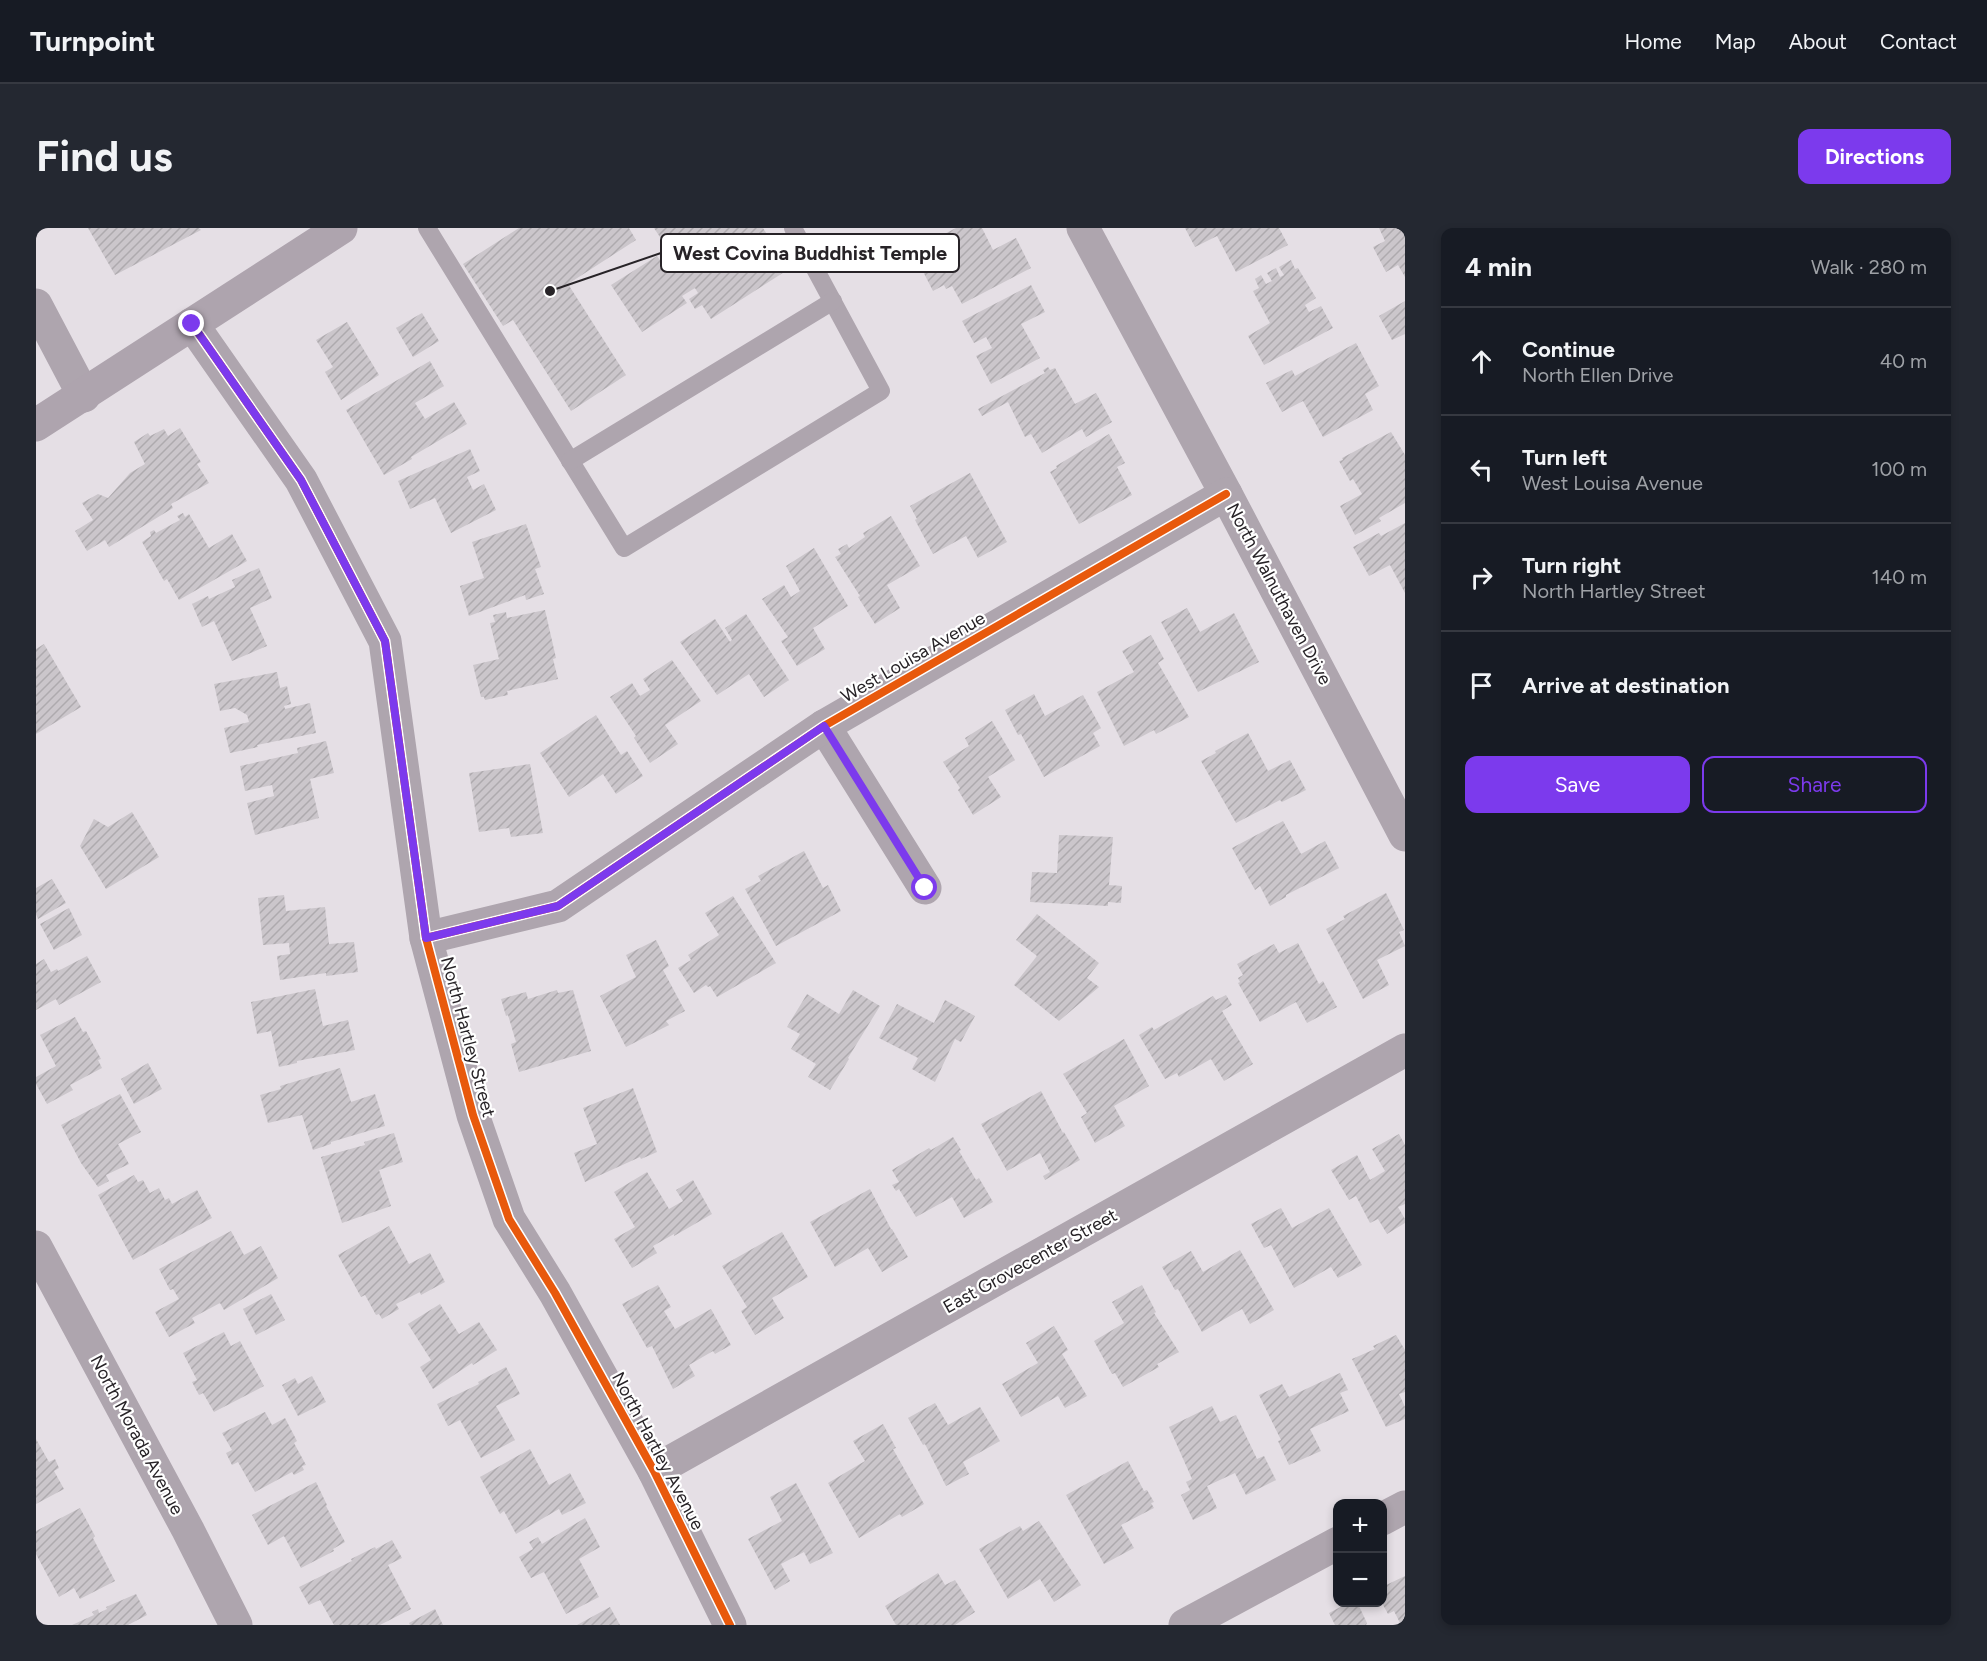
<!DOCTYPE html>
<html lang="en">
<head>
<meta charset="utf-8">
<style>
  body { margin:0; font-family:Figtree,sans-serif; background:#242831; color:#f1f3f6 }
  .controls { position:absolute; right:18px; bottom:18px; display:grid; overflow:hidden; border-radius:12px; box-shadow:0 3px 9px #0003 }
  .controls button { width:54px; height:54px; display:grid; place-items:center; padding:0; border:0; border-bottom:2px solid #363941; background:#171b24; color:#f1f3f6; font:30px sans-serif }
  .stop { position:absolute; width:18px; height:18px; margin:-14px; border:4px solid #7c3aed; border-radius:50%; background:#fff }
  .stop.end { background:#7c3aed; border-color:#fff; box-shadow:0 2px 6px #0008 }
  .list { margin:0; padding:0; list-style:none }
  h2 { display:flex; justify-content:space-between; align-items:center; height:78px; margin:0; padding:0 24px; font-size:26px }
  h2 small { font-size:20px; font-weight:400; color:#9ea1a6 }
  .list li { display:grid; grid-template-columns:39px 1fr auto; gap:18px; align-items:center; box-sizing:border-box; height:108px; padding:0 24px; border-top:2px solid #363941 }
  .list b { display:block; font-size:22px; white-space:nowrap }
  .list p { margin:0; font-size:20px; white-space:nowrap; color:#9ea1a6 }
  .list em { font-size:20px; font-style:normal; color:#9ea1a6 }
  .actions { display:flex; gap:12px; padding:18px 24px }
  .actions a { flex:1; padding:14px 0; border:2px solid #7c3aed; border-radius:12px; text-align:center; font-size:21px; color:#7c3aed }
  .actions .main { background:#7c3aed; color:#fff }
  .icon { flex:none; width:33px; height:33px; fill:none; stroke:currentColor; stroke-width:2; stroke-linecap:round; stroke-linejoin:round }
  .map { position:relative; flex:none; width:1369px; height:1397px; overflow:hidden; border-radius:12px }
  header { display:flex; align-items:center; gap:36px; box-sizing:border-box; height:84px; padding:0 30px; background:#171b24; border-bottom:2px solid #363941 }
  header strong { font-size:28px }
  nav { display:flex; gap:33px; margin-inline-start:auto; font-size:21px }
  .intro { display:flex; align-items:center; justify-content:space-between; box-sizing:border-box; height:144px; padding:0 36px }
  h1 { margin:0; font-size:42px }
  .button { padding:15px 27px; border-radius:12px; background:#7c3aed; color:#fff; font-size:21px; font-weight:700 }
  main { display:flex; gap:36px; padding:0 36px }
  aside { flex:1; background:#171b24; border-radius:12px; box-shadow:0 3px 9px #0003 }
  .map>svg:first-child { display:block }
  .building { fill:url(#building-hatch) }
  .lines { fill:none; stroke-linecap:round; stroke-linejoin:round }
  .lane { stroke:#aea5ae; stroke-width:18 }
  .street { stroke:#aea5ae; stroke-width:33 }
  .secondary { stroke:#aea4ae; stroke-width:33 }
  .cycleway-casing { stroke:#fff; stroke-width:11 }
  .cycleway { stroke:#e8590c; stroke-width:8 }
  .route { stroke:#7c3aed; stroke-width:8 }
  .labels { text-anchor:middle; stroke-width:4.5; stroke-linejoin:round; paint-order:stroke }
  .street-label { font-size:18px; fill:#272327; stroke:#fff }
  .leader { fill:none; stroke:#272327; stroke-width:2 }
  .callout-dot { fill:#272327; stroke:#fff; stroke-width:2 }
  .callout { fill:#fff; stroke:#272327; stroke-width:2 }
  .callout-label { font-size:20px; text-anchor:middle; font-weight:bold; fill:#272327 }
</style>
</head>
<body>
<header>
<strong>Turnpoint</strong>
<nav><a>Home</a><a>Map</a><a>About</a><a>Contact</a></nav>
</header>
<div class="intro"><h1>Find us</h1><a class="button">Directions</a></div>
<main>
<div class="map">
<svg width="1369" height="1397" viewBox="0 0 1369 1397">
  <defs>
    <pattern id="building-hatch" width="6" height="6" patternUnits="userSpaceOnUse" patternTransform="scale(1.5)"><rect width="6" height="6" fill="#cbc6cb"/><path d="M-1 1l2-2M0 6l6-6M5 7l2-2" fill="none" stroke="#aeaaae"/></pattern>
  </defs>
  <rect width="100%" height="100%" fill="#e5dfe5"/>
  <g class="building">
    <path d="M52,0H163L165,2L79,47Z"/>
    <path d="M483,0H593L600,12L532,56L590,147L535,183L477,92L467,98L427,36Z"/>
    <path d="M618,0H727L753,41L675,91L666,77L659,81L653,71L662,65L659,60L646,68L651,75L606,104L575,57L621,28L627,36L637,29Z"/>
    <path d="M920,0H946L957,22L980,10L995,40L926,76L916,58L910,61L908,57L897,63L878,26L888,20L887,17Z"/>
    <path d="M1149,0H1243L1252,17L1200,44L1181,8L1159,19Z"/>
    <path d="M1343,0H1369V49L1362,37L1350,44L1337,19L1349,13Z"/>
    <path d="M1255,32L1259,41L1262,40L1280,70L1269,77L1273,84L1285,78L1297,100L1228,137L1212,108L1234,95L1217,63L1223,60L1219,51L1225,47L1230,56L1236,53L1231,45L1240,40L1244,49L1248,47L1243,39Z"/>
    <path d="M995,57L1009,84L985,96L1004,130L955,156L940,128L956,120L950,109L938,115L926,93Z"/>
    <path d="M1369,73V106L1356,112L1343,88Z"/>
    <path d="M386,85L403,113L377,129L360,100Z"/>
    <path d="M311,94L343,147L305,172L289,144L297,139L280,112Z"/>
    <path d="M1320,115L1343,158L1329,166L1337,182L1287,209L1267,173L1246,184L1230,155L1256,142L1259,148Z"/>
    <path d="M394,133L408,158L379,175L389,191L418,174L431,196L375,229L376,231L348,247L310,182Z"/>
    <path d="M1012,139L1014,142L1019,140L1039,176L1060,165L1076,194L1050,209L1046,201L1006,225L995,206L989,209L972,174L946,188L942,181L1009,145L1007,142Z"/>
    <path d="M144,200L165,234L161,236L173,255L135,276L137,280L73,319L69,312L51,323L39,303L57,292L46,275L62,266L72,270L94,245L109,236L98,214L112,205L114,208L128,201L132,208Z"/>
    <path d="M1355,204L1369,227V275L1343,290L1345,293L1319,307L1304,278L1326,266L1317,251L1314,253L1303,233L1307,232L1306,230Z"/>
    <path d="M1073,206L1089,235L1081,239L1096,267L1043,296L1014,244L1021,240L1020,238Z"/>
    <path d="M434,221L444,243L431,249L437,262L448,256L460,282L415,305L399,270L374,281L362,253Z"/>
    <path d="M934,245L971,314L942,330L930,308L897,326L879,292L881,291L874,278Z"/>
    <path d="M147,285L149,289L153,286L173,320L196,306L211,333L143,372L131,351L128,353L106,314L115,308L114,304L118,302L120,305L144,292L141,288Z"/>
    <path d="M855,288L884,338L851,357L864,380L839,396L822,369L824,368L799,329L805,326L802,321L811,316L813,320L829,309L827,305Z"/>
    <path d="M1369,295V365L1354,337L1333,348L1317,319L1343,305L1345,308Z"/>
    <path d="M490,296L505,339L499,341L508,366L490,372L489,367L433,388L424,358L448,350L436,314Z"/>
    <path d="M778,320L812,378L777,400L789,421L761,438L745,413L752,409L726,371L748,357L755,369L764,363L750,338Z"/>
    <path d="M223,340L236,370L214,380L231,418L196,433L178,393L166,399L156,376L172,368L173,371L199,359L196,352Z"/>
    <path d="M1151,380L1164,404L1198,385L1223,434L1162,464L1125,394Z"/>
    <path d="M509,382L520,430L517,431L522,451L471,463L472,467L449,472L448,469H445L437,437L463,431L454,395L459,394L457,387L470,384L471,390Z"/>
    <path d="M710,386L753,452L728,469L713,446L681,467L644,414L679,391L694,414L696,412L689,400Z"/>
    <path d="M1115,407L1128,431L1122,435L1153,489L1120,506L1118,502L1088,518L1061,464L1098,444L1086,423Z"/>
    <path d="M8,416L45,479L0,506V421Z"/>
    <path d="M636,432L665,473L629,497L642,516L614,535L598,510L600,508L574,469L596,455L604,468L614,462L607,451Z"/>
    <path d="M241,444L244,460L251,458L255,476L248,478L249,481L274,475L280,505L221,517L222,519L194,525L188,500L213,494L211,487L199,480L184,483L178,456Z"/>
    <path d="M998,466L1009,488L1047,467L1065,500L1057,505L1064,518L1008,549L985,506L982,507L969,482Z"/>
    <path d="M560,487L585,527L591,523L607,548L580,566L567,546L533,569L504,525Z"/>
    <path d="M956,493L979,532L952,549L965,569L937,587L922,562L924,560L907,534L933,518L929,510Z"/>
    <path d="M1212,505L1232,543L1254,532L1270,562L1246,574L1244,572L1200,595L1165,533L1180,525L1179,523Z"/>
    <path d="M290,513L298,545L274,551L283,590L219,607L211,575L238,568L236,557L209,563L204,538L262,525L261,520Z"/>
    <path d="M494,536L507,605L475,609L473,600L443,604L433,545Z"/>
    <path d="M96,584L123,629L70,661L44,618L58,591L72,599Z"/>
    <path d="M1247,593L1265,626L1289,613L1303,640L1250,667V669L1234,678L1224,658L1219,662L1196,620Z"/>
    <path d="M1023,607L1077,609L1073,657L1086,658L1085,675L1072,674V678L994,674L996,644L1021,645Z"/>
    <path d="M768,623L787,660L792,657L805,683L740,718L709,661L725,653L722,648Z"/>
    <path d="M16,651L30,675L2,691L0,686V660Z"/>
    <path d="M1350,665L1368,702L1363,704L1369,718L1341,732L1353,757L1327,771L1290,701L1309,691L1307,688Z"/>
    <path d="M248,667L250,683L289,679L293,716L318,714L322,744L290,748V745L244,752L241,728L254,726L253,715L227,717L222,670Z"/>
    <path d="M697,668L740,735L681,769L674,758L672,759L670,757L658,765L642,740L655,732L652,727L683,707L669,685Z"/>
    <path d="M33,680L46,707L18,722L4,696Z"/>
    <path d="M1001,686L1063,735L1051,750L1063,759L1023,793L978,757L1001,728L980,712Z"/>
    <path d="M620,712L633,738L627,742L649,783L630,793L633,797L590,819L564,768L600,749L590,727Z"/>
    <path d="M1262,715L1283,756L1287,753L1301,779L1271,795L1260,774L1224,794L1202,755L1204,754L1202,750L1207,747L1201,736L1238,716L1243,725Z"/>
    <path d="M51,728L65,754L23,777L20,771L0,782V736L8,731L15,744L21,741L22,743Z"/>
    <path d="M279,761L287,798L312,792L319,822L261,833V835L243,839L235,803L221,806L215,774Z"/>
    <path d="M521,762L522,765L537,762L555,823L483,844L475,816L480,814L472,787L470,788L465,771L490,764L492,771Z"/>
    <path d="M817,762L844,778L812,830L813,831L794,862L772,849L780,836L755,821L764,806L751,799L771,766L803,786Z"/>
    <path d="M1190,767L1196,777L1186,783L1217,836L1188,853L1175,831L1143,849L1141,845L1129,851L1103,807L1116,799L1118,802L1177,768L1180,772Z"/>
    <path d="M909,772L939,788L925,814L919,811L899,854L876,841L882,830L843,810L861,776L898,795Z"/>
    <path d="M39,789L47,804L50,803L65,831L62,832L66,840L34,857L37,862L11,876L0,856V849L20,838L4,807Z"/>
    <path d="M1088,811L1113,858L1078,878L1089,898L1059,915L1045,889L1051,885L1027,846Z"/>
    <path d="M112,835L126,861L98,876L85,851Z"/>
    <path d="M304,840L315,874L339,866L349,898L295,914V916L277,922L266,887L232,895L224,867L245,861L244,858Z"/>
    <path d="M597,860L621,924L605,931L604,929L549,954L538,925L561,916L547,880Z"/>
    <path d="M1005,863L1027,905L1028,904L1044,932L1009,952L1007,948L1014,944L1004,925L971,943L945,896Z"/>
    <path d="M84,866L105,904L82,916L93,936L70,947L73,953L62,959L45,935L25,897Z"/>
    <path d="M358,905L367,934L343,942L355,978L306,995L285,929L329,917L328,914Z"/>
    <path d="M1363,906L1369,917V976L1362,979L1369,991V995L1351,1006L1342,991L1334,995L1320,968L1313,972L1295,942L1321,927L1334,952L1349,943L1336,921Z"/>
    <path d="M917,909L925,922L923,923L940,952L943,950L957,974L928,990L916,969L880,989L863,961L860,963L856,957L863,954L856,942L893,920L895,922Z"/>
    <path d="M611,944L633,981L647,973L640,962L657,952L676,986L638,1008V1006L617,1018L621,1025L596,1040L578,1011L599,999L578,964Z"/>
    <path d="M98,947L102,954L107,952L114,965L123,960L129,972L133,970L136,976L161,962L176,990L97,1032L62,967Z"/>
    <path d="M834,961L855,1001H856L872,1029L846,1044L832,1020L799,1039L774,994Z"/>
    <path d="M1245,980L1256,1000L1293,980L1326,1037L1302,1050L1295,1039L1258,1060L1235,1017L1228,1020L1215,996Z"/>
    <path d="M353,998L373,1036L394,1025L409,1054L385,1067L384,1064L360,1076L363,1081L346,1091L343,1086L340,1087L329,1067L325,1069L302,1027Z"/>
    <path d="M195,1003L208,1027L225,1018L242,1050L188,1082L184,1075L156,1090L159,1095L133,1109L119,1084L143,1071L137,1061L134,1062L123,1041Z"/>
    <path d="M746,1004L772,1049L736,1070L748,1090L719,1107L705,1083L711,1079L686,1038Z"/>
    <path d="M1204,1022L1238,1082L1214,1096L1206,1081L1166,1104L1142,1061L1139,1062L1126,1039L1155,1023L1167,1044Z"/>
    <path d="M622,1057L635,1079L628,1083L639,1101L675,1081L695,1117L679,1126L677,1123L653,1137L659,1148L637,1161L616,1118L611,1120L586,1076Z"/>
    <path d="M1106,1057L1120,1084L1118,1085L1143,1124L1121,1136L1123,1139L1087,1159L1079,1145L1076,1146L1058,1113L1088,1095L1076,1074Z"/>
    <path d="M235,1066L249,1092L220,1107L207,1081Z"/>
    <path d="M404,1076L423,1106L443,1094L461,1122L437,1137L436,1135L397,1161L384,1139L395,1132L372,1096Z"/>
    <path d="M1018,1098L1032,1122L1026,1126L1051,1168L1029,1180L1022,1168L985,1189L966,1156L1002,1135L990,1115Z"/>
    <path d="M188,1104L195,1118L204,1113L228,1158L178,1184L167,1165L163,1167L156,1154L161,1152L147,1125Z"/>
    <path d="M1360,1107L1369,1122V1164L1363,1166L1369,1179V1191L1350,1199L1316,1131L1339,1121L1337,1118Z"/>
    <path d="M470,1139L484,1166L460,1178L479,1212L445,1230L424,1192L412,1198L401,1176L443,1156L442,1154Z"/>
    <path d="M1304,1145L1312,1162L1304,1165L1313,1183L1274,1201L1285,1223L1253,1237L1242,1213L1245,1212L1223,1167L1246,1156L1253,1169Z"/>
    <path d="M276,1148L290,1174L262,1188L246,1157L259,1150L262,1156Z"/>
    <path d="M899,1175L912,1197L944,1179L964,1213L927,1234L933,1246L910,1258L889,1216L887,1217L872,1190Z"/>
    <path d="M1176,1178L1184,1194L1200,1187L1221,1231L1228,1228L1240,1252L1210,1267L1199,1245L1171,1258L1181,1280L1157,1292L1145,1267L1154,1262L1150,1254L1156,1251L1133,1199Z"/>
    <path d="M229,1184L236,1197L249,1190L261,1213L258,1215L270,1237L266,1238L268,1242L258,1247L256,1244L219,1264L202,1234L196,1237L190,1225L196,1222L186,1205Z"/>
    <path d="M847,1196L860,1220L857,1221L888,1276L866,1289L864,1286L823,1310L792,1255L829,1233L817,1213Z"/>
    <path d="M0,1211L13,1234L19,1231L23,1240L18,1243L28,1261L0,1276Z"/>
    <path d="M494,1221L513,1257L534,1245L550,1275L526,1287L523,1281L480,1306L468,1283L464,1286L444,1249Z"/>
    <path d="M1092,1233L1108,1263L1111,1262L1118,1274L1115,1275L1118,1280L1085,1297L1098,1320L1068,1336L1030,1267Z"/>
    <path d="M280,1254L291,1277L290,1278L309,1314L297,1321L298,1323L265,1340L248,1308L232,1317L216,1287Z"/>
    <path d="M760,1255L797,1325L774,1336L768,1324L745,1336L754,1353L739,1362L712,1311L746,1293L734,1269Z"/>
    <path d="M44,1280L59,1308L57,1310L79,1353L44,1371L38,1360L23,1369L0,1326V1303Z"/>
    <path d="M549,1290L564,1319L543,1331L563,1369L530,1386L508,1344L495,1350L483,1329L497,1321L493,1314L502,1309L506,1316Z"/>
    <path d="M1003,1293L1045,1357L1018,1374L1004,1351L972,1371L943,1321L984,1298L987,1303Z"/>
    <path d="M356,1312L366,1330L352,1337L375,1381L344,1397H298L284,1372L273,1377L263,1359L316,1333L315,1331L339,1319L340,1321Z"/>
    <path d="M902,1345L909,1357L919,1352L939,1384L919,1397H860L849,1378Z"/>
    <path d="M1369,1348V1397H1365L1358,1383L1352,1386L1346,1375V1359Z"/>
    <path d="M100,1366L111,1387L92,1397H36L58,1387L56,1384L62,1381L63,1385L71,1381L70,1379Z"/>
    <path d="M1314,1374H1321L1331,1395L1330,1397H1299L1293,1385Z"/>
    <path d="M574,1379L584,1397H541Z"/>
    <path d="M399,1381L407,1397H374L373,1395Z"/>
  </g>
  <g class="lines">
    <g class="lane">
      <path d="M391,0L588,320L845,163L757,0"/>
      <path d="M534,233L797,73"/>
    </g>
    <g class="street">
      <path d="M1047,0L1190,266L1369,607"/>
      <path d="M0,77L48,168"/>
      <path d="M156,96L265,252L349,413L390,710L437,887L473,991L519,1065L618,1243L694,1397"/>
      <path d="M788,498L889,660"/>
      <path d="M390,710L522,678L788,498L1190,266"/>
      <path d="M0,1019L152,1302L200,1397"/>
      <path d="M618,1243L1369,822"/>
      <path d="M1346,1291L1369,1279"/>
      <path d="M1149,1397L1302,1315"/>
    </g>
    <path class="secondary" d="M0,197L305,0"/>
    <g class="cycleway-casing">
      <g id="cycleway">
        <path d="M156,96L265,252L349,413L390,710L437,887L473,991L519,1065L618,1243L694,1397"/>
        <path d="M390,710L522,678L788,498L1190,266"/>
      </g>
    </g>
    <use href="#cycleway" class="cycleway"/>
  </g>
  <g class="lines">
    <path class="route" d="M156,96L265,252L349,413L390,710L522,678L788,498L889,660"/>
  </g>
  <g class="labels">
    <g class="street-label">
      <text transform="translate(1243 366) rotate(62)" y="6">North Walnuthaven Drive</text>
      <text transform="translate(877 429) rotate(-30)" y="6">West Louisa Avenue</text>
      <text transform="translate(432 809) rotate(75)" y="6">North Hartley Street</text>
      <text transform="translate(994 1033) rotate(-29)" y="6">East Grovecenter Street</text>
      <text transform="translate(101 1207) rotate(62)" y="6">North Morada Avenue</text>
      <text transform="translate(622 1223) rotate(62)" y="6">North Hartley Avenue</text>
    </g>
  </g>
  <path class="leader" d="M514 63L625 25"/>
  <circle class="callout-dot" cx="514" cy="63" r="6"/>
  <rect class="callout" x="625" y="6" width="298" height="38" rx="6"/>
  <g class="callout-label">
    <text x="774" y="32">West Covina Buddhist Temple</text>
  </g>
</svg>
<div class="controls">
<button>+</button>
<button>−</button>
</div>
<div class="stop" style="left:889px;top:660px"></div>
<div class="stop end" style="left:156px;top:96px"></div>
</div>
<aside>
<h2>4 min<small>Walk · 280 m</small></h2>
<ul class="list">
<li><svg class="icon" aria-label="ahead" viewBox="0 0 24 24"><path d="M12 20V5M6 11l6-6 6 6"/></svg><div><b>Continue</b><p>North Ellen Drive</p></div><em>40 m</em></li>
<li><svg class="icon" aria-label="left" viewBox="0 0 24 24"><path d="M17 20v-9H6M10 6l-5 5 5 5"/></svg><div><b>Turn left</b><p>West Louisa Avenue</p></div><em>100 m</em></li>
<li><svg class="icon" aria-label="right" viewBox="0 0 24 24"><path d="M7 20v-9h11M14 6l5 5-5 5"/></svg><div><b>Turn right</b><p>North Hartley Street</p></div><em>140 m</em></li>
<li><svg class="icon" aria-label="arrive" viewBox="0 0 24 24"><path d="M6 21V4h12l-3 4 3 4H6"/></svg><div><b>Arrive at destination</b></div></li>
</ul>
<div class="actions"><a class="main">Save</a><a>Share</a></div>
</aside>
</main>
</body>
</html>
